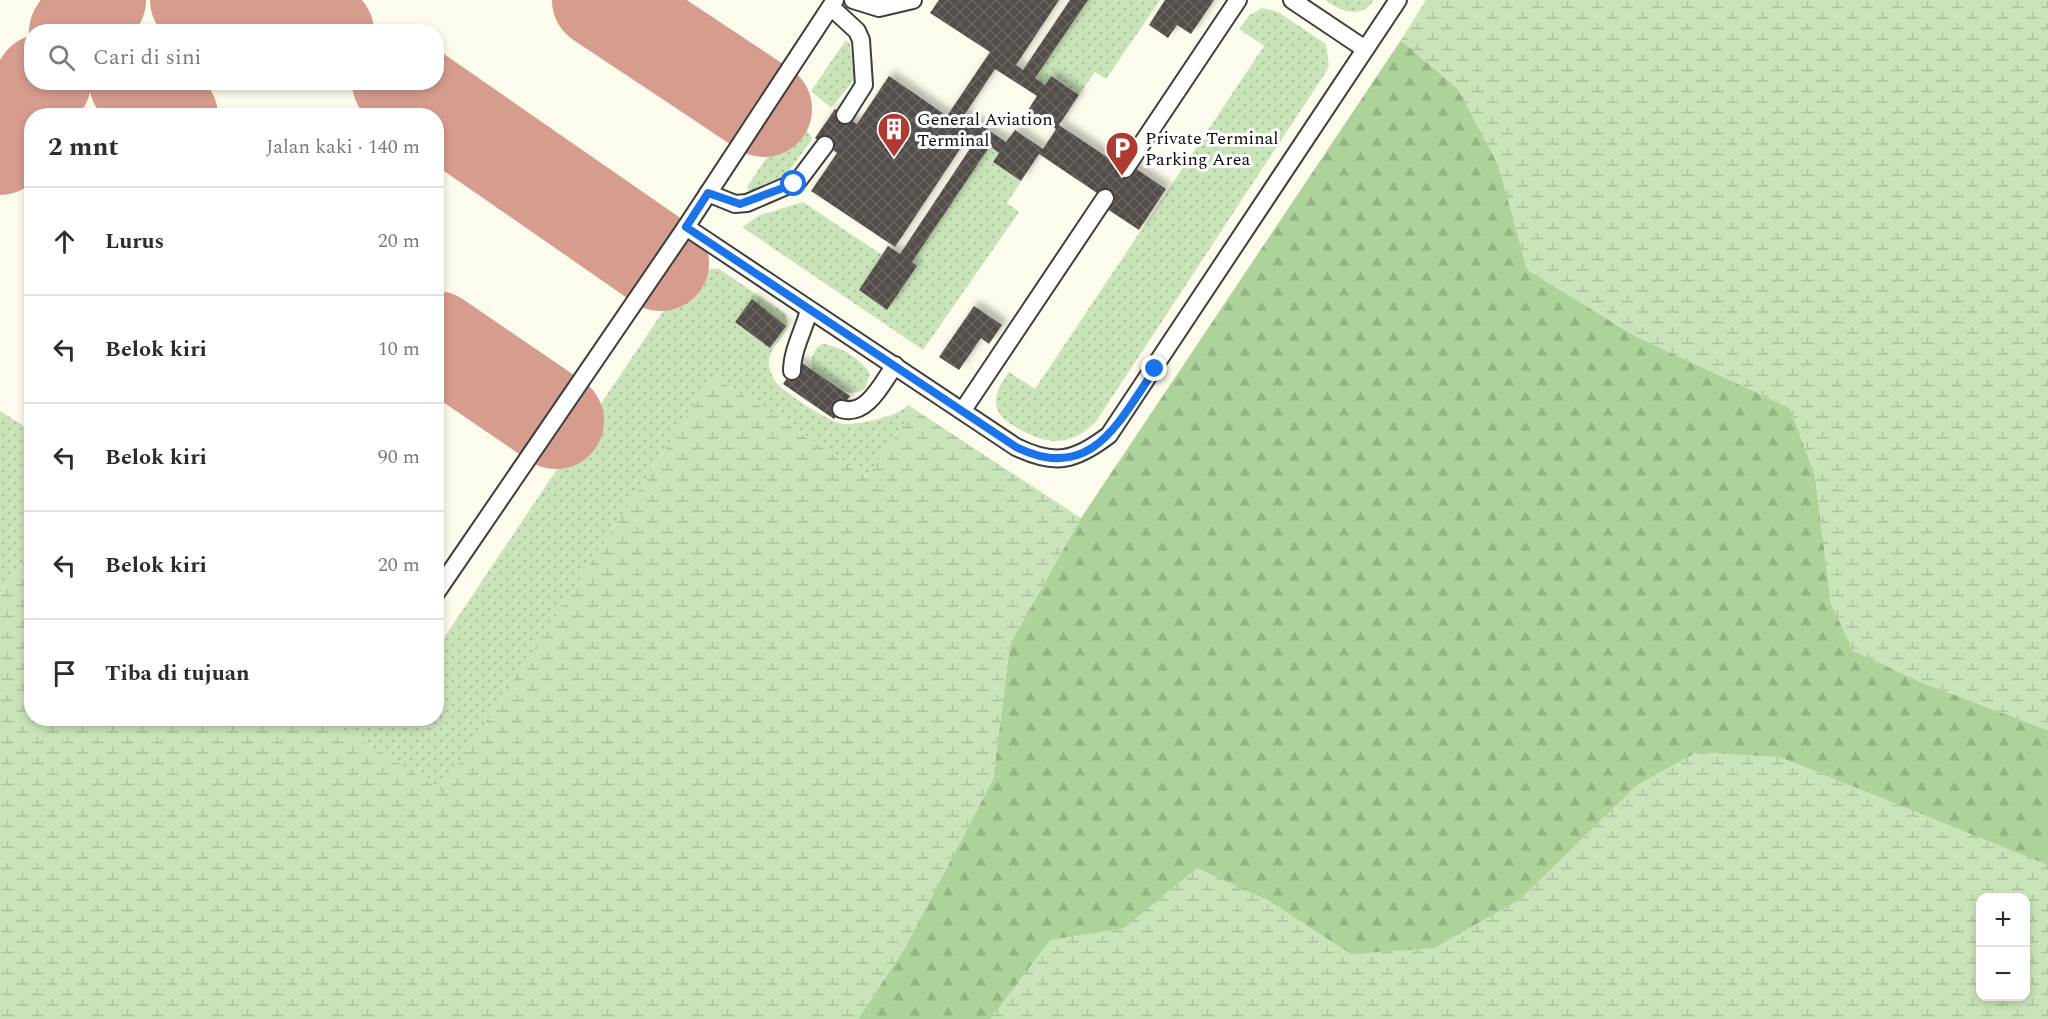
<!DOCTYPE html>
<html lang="id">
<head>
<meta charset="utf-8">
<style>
  body { margin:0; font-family:Spectral,serif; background:#f7f7f7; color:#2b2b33 }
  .controls { position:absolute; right:18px; bottom:18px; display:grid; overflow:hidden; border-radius:12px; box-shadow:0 3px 9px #0003 }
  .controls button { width:54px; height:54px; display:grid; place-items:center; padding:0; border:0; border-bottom:2px solid #e1e1e2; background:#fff; color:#2b2b33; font:30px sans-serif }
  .stop { position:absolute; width:18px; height:18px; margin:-14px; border:4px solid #1a73e8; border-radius:50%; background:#fff }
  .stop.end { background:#1a73e8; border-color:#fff; box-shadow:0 2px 6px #0008 }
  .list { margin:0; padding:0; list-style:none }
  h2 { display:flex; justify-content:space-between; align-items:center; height:78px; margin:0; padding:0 24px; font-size:26px }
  h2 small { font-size:20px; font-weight:400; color:#7c7c81 }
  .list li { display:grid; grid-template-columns:39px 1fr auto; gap:18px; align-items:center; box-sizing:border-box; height:108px; padding:0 24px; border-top:2px solid #e1e1e2 }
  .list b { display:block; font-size:22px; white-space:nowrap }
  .list em { font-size:20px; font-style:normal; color:#7c7c81 }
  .icon { flex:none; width:33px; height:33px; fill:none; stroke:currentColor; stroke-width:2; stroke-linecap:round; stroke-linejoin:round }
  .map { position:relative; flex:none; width:2048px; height:1019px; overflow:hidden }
  .search { position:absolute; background:#fff; box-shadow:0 3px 9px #0003; left:24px; top:24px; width:420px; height:66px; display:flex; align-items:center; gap:15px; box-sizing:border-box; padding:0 21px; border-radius:24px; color:#7c7c81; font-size:22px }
  .panel { position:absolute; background:#fff; box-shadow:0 3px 9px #0003; left:24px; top:108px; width:420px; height:618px; border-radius:24px }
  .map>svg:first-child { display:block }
  .grass { fill:url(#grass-dots) }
  .forest { fill:url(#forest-firs); fill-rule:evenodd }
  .wetland { fill:url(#wetland-marsh); fill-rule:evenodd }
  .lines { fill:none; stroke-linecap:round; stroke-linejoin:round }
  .taxiway { stroke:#d69c8e; stroke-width:96 }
  .building { fill:url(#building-cross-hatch); fill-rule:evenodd; filter:url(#shadow) }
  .service-casing { stroke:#3e3e3e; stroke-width:20 }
  .service { stroke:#fff; stroke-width:16 }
  .route { stroke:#1a73e8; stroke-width:8 }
  .labels { text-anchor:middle; stroke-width:6; stroke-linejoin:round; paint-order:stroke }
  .poi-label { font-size:18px; fill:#0b0b0b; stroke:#fff; text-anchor:start }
</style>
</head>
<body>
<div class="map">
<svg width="2048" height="1019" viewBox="0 0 2048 1019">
  <defs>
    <pattern id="grass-dots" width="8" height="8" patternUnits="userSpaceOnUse" patternTransform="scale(1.5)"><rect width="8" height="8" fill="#cae4b9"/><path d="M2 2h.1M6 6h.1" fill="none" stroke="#acc29e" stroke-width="1.8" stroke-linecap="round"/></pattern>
    <pattern id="forest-firs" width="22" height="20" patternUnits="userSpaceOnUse" patternTransform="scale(1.5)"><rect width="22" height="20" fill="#add39a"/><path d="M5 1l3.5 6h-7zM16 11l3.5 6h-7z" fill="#94b483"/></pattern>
    <pattern id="wetland-marsh" width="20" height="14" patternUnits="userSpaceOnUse" patternTransform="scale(1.5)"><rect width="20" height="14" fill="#cae4b9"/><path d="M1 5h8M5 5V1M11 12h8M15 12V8" fill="none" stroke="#acc29e"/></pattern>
    <pattern id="building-cross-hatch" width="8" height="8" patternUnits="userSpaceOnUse" patternTransform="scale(1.5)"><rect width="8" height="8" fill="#534e49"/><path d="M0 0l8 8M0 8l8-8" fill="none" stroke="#67635f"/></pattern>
    <filter id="shadow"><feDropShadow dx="5.5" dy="-5.5" stdDeviation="3" flood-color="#0004"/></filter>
  </defs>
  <rect width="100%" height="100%" fill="#fdfcec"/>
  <g class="grass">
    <path d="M1088,0H1160L1106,79L1095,72L1079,95L1051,76L1045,85L1035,78Z"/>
    <path d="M1325,0H1374C1361,20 1341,11 1325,0Z"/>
    <path d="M1262,8L1278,12L1326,44L1329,65L1326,72L1097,420C1071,449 1044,445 1014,426C1005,420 996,414 996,401C996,390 1003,381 1009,372L1035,389L1264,46L1239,29L1250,15Z"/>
    <path d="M846,40L850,44L854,80L831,108L811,91Z"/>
    <path d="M790,123C797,122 811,132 812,139L787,174L749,192L747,187Z"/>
    <path d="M990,146L999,153L993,162L1021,181L1007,203L1019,212L923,350L742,227L760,215L803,202L882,255L859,290L887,310L917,266L912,262Z"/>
    <path d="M719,269L786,314L788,327C783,337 771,348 769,359C768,366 771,375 775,381C783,392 829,422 842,424C856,426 900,416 908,405L914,409L867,477L714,376L441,791L327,719L436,718L437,648L680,286C692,273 700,267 719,269Z"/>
    <path d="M823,344C838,345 863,360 870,374L865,389C846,401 829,381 813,371C809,360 813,348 823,344Z"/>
    <path d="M0,411L32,431L31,552L0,594Z"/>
  </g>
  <path class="forest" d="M1401,40L1458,89L1498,164L1528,270L1635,336L1790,408L1815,475L1831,604L1918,681L2048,730V1019H858L906,946L993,779L1010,644L1081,518ZM1980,898H2026V996H1980Z"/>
  <g class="wetland">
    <path d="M1426,0H2048V730L1918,681L1853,651L1831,604L1815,475L1790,408L1635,336L1527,270L1498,164L1458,89L1401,40Z"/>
    <path d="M714,376L867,477L914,409L1081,518L1010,644L993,779L906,946L858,1019H0V594L31,552L32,718L327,719L441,790Z"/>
    <path d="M1697,752L1780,757L2048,865V1019H990L1050,940L1124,928L1197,868L1268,900L1351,954L1434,948L1519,900L1637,785ZM1980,898H2026V996H1980Z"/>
  </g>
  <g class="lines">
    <g class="taxiway">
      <path d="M198,0C230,28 257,19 292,8L326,32"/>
      <path d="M600,0L764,109"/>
      <path d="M77,32L98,0"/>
      <path d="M137,82L170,116"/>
      <path d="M400,82L661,263"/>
      <path d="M0,147L43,82"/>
      <path d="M436,339L556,421"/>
    </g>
  </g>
  <g class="building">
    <path d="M939,0H1059L1016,65L1023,70L1070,0H1088L1035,78L1045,85L1051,76L1079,95L1059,125L1125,169L1129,164L1166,189L1139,230L1101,205L1106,199L1039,154L1021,181L993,162L999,153L990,146L912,262L917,266L887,310L859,290L888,246L900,254L977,138L970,134L895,247L811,191L837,153L815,138L835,109L857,124L889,76L947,116L990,52L930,13ZM995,69L1037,96L1028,110L1056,129L1043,149L1015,130L1006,142L965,114Z"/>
    <path d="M1165,0H1214L1191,34L1177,25L1168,38L1149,25Z"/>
    <path d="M752,299L786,326L770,348L735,322Z"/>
    <path d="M974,306L1002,325L989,344L981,338L959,370L939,357Z"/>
    <path d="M799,361L850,396L834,419L783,384Z"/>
  </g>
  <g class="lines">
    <g class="service-casing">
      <g id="service">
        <path d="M853,0L879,8L913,0"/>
        <path d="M1292,0L1365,49"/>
        <path d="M831,7L857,31L861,40L864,85L845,115"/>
        <path d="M1125,169L1238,0"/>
        <path d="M708,193L735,204L747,203L798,181L825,145"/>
        <path d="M686,227L1016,447C1055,466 1075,461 1109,435L1398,0"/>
        <path d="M792,371C792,350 804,330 809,310"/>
        <path d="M841,409C867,417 882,383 895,365"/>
        <path d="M963,410L1105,198"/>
        <path d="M436,593L686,227L835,0"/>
      </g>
    </g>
    <use href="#service" class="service"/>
  </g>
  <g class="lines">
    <path class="route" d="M794,184L740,204L708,193L686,227L1016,447C1091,484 1118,423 1155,369"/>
  </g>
  <defs>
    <g id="building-pin" transform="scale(1.725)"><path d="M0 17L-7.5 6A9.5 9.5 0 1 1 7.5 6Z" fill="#ae3b31" stroke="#fff"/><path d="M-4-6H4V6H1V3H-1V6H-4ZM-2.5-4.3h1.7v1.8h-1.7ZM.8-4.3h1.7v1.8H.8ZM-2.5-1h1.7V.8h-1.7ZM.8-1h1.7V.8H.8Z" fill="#fff"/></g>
    <g id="parking-pin" transform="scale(1.725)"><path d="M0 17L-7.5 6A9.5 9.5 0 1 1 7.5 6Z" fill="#ae3b31" stroke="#fff"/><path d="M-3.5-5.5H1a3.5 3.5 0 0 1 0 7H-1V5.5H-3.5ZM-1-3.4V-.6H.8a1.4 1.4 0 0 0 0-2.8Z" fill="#fff"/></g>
  </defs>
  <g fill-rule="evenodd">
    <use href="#building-pin" x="894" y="129"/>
    <use href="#parking-pin" x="1122" y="148"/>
  </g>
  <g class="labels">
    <g class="poi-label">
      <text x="917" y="125">General Aviation<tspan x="917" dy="21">Terminal</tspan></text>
      <text x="1145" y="144">Private Terminal<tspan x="1145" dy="21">Parking Area</tspan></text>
    </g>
  </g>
</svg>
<div class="controls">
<button>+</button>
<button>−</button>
</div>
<div class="stop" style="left:794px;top:184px"></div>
<div class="stop end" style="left:1155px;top:369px"></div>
<div class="search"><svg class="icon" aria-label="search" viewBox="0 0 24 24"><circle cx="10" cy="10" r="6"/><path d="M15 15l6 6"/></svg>Cari di sini</div>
<section class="panel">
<h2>2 mnt<small>Jalan kaki · 140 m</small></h2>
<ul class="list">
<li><svg class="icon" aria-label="ahead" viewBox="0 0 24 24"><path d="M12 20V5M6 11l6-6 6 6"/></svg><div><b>Lurus</b></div><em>20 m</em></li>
<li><svg class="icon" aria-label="left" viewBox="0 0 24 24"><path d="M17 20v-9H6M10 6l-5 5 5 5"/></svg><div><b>Belok kiri</b></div><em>10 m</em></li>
<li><svg class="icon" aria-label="left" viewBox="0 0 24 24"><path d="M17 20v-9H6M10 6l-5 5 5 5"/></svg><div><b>Belok kiri</b></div><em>90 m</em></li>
<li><svg class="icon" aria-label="left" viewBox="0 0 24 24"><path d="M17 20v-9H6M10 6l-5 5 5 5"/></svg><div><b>Belok kiri</b></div><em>20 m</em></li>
<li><svg class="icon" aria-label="arrive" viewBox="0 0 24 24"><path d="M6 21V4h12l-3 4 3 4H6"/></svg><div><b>Tiba di tujuan</b></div></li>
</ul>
</section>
</div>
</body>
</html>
